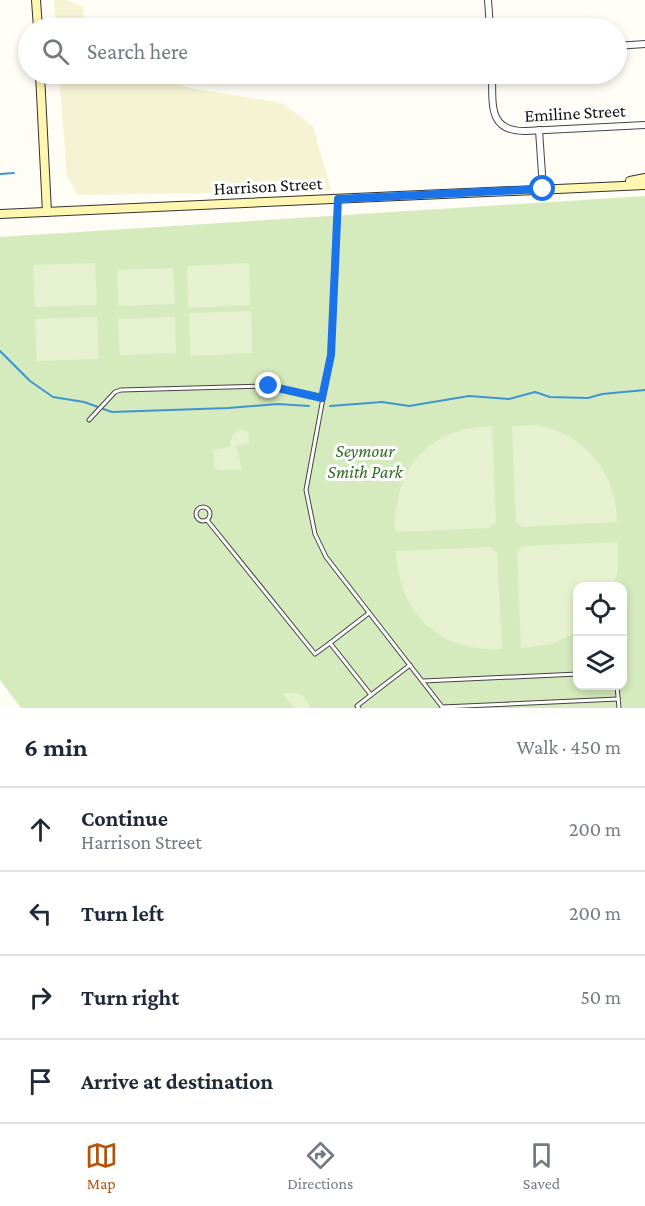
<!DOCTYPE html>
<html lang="en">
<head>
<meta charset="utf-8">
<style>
  body { margin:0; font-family:"Crimson Pro",serif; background:#f2f2f3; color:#1f2937 }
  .controls { position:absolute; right:18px; bottom:18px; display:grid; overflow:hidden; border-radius:12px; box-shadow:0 3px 9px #0003 }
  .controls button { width:54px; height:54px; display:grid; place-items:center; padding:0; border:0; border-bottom:2px solid #e0e1e3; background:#fff; color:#1f2937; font:30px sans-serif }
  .stop { position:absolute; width:18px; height:18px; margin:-14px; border:4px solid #1a73e8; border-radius:50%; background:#fff }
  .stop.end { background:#1a73e8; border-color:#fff; box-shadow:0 2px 6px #0008 }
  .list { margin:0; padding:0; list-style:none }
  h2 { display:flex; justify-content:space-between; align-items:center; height:78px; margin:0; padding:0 24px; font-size:26px }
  h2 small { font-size:20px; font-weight:400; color:#747a83 }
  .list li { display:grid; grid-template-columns:39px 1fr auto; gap:18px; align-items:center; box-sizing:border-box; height:84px; padding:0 24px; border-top:2px solid #e0e1e3 }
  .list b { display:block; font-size:22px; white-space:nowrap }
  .list p { margin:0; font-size:20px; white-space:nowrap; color:#747a83 }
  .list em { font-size:20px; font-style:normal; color:#747a83 }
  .icon { flex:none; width:33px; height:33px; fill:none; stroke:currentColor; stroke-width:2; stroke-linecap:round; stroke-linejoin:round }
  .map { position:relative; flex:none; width:645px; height:708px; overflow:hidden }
  .search { position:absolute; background:#fff; box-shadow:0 3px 9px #0003; left:18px; right:18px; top:18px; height:66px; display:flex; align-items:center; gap:15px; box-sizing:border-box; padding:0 21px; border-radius:33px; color:#747a83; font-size:22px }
  .sheet { height:414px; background:#fff }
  nav { display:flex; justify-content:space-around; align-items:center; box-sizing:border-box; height:84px; border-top:2px solid #e0e1e3; background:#fff; font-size:16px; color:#747a83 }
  nav a { display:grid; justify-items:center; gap:3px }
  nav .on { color:#b45309 }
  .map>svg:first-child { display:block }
  .farmland { fill:#f6f3d4 }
  .green { fill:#d5ebbd; fill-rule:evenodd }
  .pitch { fill:#e6f2cf }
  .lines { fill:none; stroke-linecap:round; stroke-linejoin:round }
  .stream { stroke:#3f96cf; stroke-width:2 }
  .lane-casing { stroke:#444; stroke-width:5 }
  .street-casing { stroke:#444; stroke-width:8 }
  .secondary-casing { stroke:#333; stroke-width:10 }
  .lane { stroke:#fff; stroke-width:3 }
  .street { stroke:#fff; stroke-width:6 }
  .secondary { stroke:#fff6b0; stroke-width:8 }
  .route { stroke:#1a73e8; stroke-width:8 }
  .labels { text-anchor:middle; stroke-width:6; stroke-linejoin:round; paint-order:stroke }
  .street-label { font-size:18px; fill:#111; stroke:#fff }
  .park-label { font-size:18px; font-style:italic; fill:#2f6b1f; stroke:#fff }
</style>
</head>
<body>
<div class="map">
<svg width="645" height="708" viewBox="0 0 645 708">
  <rect width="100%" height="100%" fill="#fffdf5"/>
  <g class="farmland">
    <path d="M54,0H66L83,7L85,28H56Z"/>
    <path d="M59,74H175L184,87L282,103L313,126L331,191L78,195L67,176Z"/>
  </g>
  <path class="green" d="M645,196V708H21L0,680V237ZM578,586H622V686H578Z"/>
  <g class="pitch">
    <path d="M95,263L97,305L35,307L33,265Z"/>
    <path d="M249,263L250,305L188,308L187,266Z"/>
    <path d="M173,268L175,304L118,306L117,270Z"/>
    <path d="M251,311L252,353L190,356L189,313Z"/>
    <path d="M97,317L99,359L37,361L35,319Z"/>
    <path d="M175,317L176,353L120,355L118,319Z"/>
    <path d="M537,425C586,435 616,472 617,522L522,527L516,521L512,426Z"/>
    <path d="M492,426L496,522L490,528L395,532C394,468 426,429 492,426Z"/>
    <path d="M240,429L248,433L249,443L236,446L242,470H218L214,467L213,450L229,447L233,435Z"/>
    <path d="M618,542V568L614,586H578L577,632L552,644L521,648L517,552L523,546Z"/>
    <path d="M491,547L497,553L502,649C438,652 399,614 396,551Z"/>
    <path d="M292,692L303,696L311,708H294L283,694Z"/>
  </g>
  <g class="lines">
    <g class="stream">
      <path d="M0,174L14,173"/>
      <path d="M0,351L30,381L53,397L84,402L112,412L228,408L278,404L309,406"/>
      <path d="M330,406L382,402L409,406L469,396L509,399L535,392L550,397L588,398L602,394L645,390"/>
    </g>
    <g class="lane-casing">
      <g id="lane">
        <path d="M338,201L331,355L306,490L315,534L326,557L443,708"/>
        <path d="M89,420L115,392L121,390L269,386L322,398"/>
        <circle cx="203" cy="514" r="7"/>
        <path d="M207,520L315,654L330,643"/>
        <path d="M369,613L330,643L371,695L410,665"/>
        <path d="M423,681L578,674"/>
        <path d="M617,686L619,708"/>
        <path d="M442,707L618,699"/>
        <path d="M359,708L357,706L371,695"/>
      </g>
    </g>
    <g class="street-casing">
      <g id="street">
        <path d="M488,0L490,28"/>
        <path d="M616,46L645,44"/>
        <path d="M492,74C493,103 487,132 526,131L645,125"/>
        <path d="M539,130L543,189"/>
      </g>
    </g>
    <g class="secondary-casing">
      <g id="secondary">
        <path d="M36,0L38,28"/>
        <path d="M40,74L47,212"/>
        <path d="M630,181L645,178"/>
        <path d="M0,214L645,185"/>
      </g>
    </g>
    <use href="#lane" class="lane"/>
    <use href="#street" class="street"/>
    <use href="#secondary" class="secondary"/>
  </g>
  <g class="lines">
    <path class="route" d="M269,386L322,398L331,355L338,199L543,189"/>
  </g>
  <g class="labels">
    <g class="street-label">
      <text transform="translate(575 113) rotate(-3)" y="6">Emiline Street</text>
      <text transform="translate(268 186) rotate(-3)" y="6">Harrison Street</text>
    </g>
    <g class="park-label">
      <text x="365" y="457">Seymour<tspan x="365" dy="21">Smith Park</tspan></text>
    </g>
  </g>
</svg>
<div class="controls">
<button><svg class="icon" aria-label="locate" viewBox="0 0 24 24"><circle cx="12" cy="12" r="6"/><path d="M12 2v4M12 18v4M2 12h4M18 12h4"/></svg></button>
<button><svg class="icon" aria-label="layers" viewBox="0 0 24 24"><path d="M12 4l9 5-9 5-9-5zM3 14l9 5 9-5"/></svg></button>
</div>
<div class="stop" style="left:543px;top:189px"></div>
<div class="stop end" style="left:269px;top:386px"></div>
<div class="search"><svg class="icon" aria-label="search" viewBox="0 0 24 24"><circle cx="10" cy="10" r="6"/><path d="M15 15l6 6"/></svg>Search here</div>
</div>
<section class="sheet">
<h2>6 min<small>Walk · 450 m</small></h2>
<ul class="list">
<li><svg class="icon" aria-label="ahead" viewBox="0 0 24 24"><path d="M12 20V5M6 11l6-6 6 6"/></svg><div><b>Continue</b><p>Harrison Street</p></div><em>200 m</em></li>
<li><svg class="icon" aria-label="left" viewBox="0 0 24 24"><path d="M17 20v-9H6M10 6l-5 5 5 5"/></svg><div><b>Turn left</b></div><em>200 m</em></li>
<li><svg class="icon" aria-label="right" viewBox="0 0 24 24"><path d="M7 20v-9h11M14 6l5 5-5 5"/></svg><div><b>Turn right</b></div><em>50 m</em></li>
<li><svg class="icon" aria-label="arrive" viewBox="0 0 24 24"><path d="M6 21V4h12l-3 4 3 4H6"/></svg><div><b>Arrive at destination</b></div></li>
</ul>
</section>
<nav>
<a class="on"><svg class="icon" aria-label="map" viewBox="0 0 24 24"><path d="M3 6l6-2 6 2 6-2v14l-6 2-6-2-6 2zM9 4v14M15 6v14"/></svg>Map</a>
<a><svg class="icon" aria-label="directions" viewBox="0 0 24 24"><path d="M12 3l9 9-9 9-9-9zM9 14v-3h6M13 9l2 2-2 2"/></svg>Directions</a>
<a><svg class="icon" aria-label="saved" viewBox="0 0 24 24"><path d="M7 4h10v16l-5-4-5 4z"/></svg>Saved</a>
</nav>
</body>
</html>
